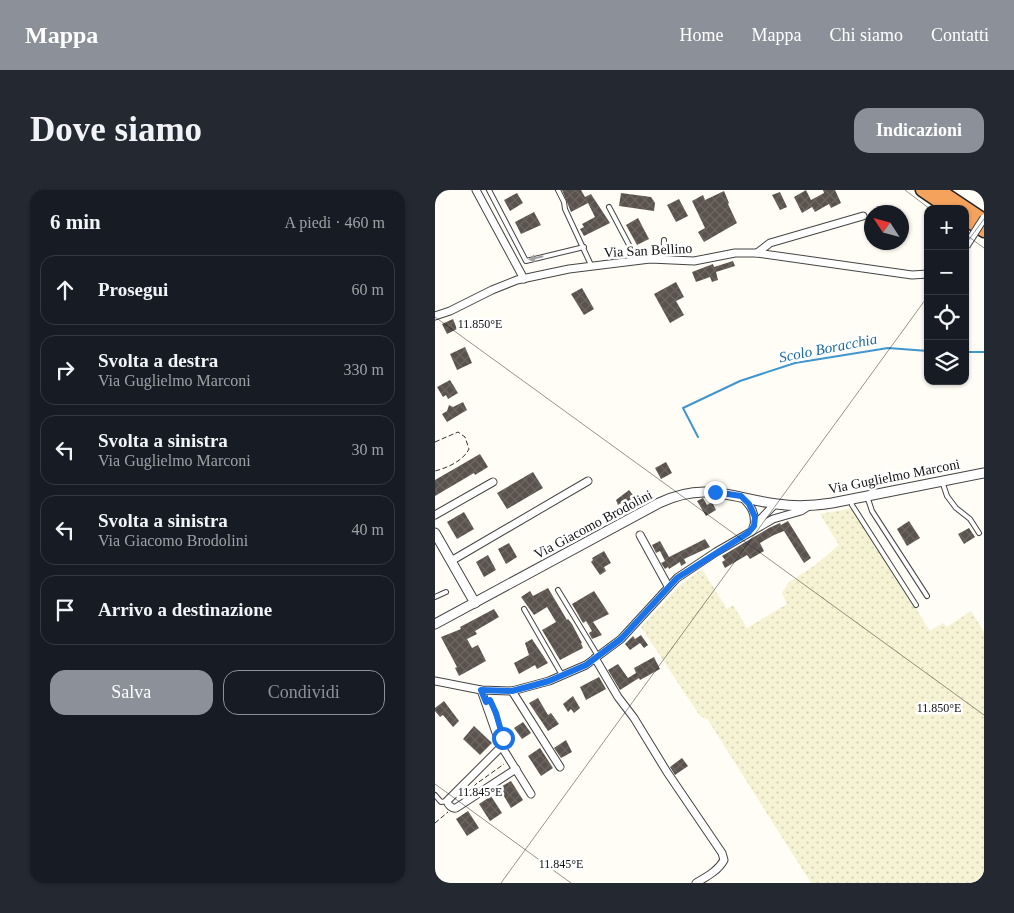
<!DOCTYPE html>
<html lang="it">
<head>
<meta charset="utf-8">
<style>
  body { margin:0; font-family:"Times New Roman",serif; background:#242831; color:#f1f3f6 }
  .controls { position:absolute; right:15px; top:15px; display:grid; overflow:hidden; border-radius:10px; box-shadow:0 1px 4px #0004 }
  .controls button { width:45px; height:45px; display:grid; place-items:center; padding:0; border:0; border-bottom:1px solid #363941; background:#171b24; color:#f1f3f6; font:25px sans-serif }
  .compass { position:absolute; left:429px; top:15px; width:45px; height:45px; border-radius:50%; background:#171b24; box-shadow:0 1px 4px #0004; rotate:306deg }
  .stop { position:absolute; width:15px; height:15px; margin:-11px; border:4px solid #1a73e8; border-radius:50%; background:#fff }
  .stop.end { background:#1a73e8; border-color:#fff; box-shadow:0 1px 5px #0008 }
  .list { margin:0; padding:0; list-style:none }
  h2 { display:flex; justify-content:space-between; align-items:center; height:65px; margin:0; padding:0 20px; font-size:21px }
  h2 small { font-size:16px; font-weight:400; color:#9ea1a6 }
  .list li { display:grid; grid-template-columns:32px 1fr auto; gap:15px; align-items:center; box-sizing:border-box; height:70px; margin:0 10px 10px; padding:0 10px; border:1px solid #363941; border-radius:15px }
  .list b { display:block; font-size:19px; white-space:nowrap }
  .list p { margin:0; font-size:16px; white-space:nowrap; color:#9ea1a6 }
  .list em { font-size:16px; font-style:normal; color:#9ea1a6 }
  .actions { display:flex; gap:10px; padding:15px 20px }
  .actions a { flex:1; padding:11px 0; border:1px solid #8c9099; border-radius:15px; text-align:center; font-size:18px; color:#8c9099 }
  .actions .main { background:#8c9099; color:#fff }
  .icon { flex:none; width:28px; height:28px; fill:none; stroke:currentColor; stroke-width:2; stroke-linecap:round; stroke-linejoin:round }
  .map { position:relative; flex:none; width:549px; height:693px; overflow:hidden; border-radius:15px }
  header { display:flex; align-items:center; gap:30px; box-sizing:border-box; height:70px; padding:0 25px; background:#8c9099; color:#fff }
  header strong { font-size:24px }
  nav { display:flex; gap:28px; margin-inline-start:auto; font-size:18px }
  .intro { display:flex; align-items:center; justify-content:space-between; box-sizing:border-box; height:120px; padding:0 30px }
  h1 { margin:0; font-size:35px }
  .button { padding:12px 22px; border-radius:15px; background:#8c9099; color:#fff; font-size:18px; font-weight:700 }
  main { display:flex; gap:30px; padding:0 30px }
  aside { flex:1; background:#171b24; border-radius:15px; box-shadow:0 1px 4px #0004 }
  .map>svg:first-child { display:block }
  .farmland { fill:url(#farmland-dots) }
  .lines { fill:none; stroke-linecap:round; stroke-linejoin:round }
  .stream { stroke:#3f96cf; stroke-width:2 }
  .building { fill:url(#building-cross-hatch) }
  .service-casing { stroke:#444; stroke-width:6 }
  .minor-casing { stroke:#444; stroke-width:9 }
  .tertiary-casing { stroke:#444; stroke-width:11 }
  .motorway-casing { stroke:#222; stroke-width:15 }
  .path { stroke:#333; stroke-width:1; stroke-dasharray:5 2.5; stroke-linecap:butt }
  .service { stroke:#fff; stroke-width:4 }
  .minor { stroke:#fff; stroke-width:7 }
  .tertiary { stroke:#fff; stroke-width:9 }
  .motorway { stroke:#f5a25d; stroke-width:12 }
  .minor-bridge-casing { stroke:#444; stroke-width:9; stroke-linecap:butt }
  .minor-bridge { stroke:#fff; stroke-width:7 }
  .oneway { fill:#a0a0a0 }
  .route { stroke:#1a73e8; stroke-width:6 }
  .ticks { fill:none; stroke:#111; stroke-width:1; stroke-opacity:0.45 }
  .labels { text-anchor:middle; stroke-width:5; stroke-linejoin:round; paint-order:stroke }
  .street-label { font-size:14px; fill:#111; stroke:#fff }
  .water-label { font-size:15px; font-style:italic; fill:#1768a6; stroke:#fff }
  .ticks-label { font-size:12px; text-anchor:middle; fill:#111; stroke:#fff; stroke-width:5; stroke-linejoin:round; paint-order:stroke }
</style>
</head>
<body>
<header>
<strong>Mappa</strong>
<nav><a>Home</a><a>Mappa</a><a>Chi siamo</a><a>Contatti</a></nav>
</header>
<div class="intro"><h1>Dove siamo</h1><a class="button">Indicazioni</a></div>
<main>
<aside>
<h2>6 min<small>A piedi · 460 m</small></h2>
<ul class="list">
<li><svg class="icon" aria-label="ahead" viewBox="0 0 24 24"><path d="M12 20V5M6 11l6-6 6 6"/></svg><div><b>Prosegui</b></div><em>60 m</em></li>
<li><svg class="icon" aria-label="right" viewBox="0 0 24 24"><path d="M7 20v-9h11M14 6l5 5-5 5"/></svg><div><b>Svolta a destra</b><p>Via Guglielmo Marconi</p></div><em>330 m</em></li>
<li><svg class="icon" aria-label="left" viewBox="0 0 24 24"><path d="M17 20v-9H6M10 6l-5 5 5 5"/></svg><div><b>Svolta a sinistra</b><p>Via Guglielmo Marconi</p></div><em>30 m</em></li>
<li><svg class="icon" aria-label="left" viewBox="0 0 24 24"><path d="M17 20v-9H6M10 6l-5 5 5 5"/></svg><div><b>Svolta a sinistra</b><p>Via Giacomo Brodolini</p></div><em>40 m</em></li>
<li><svg class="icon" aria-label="arrive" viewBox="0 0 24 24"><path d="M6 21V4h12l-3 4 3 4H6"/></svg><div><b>Arrivo a destinazione</b></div></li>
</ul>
<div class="actions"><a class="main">Salva</a><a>Condividi</a></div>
</aside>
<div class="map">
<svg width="549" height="693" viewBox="0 0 549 693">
  <defs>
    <pattern id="farmland-dots" width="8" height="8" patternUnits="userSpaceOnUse" patternTransform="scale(1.25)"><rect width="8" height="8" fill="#f6f3d4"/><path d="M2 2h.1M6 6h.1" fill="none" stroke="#d2cfb5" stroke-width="1.8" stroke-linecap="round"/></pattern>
    <pattern id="building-cross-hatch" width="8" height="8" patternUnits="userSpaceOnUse" patternTransform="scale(1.25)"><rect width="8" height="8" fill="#5a524d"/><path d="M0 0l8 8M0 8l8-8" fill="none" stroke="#6d6662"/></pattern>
  </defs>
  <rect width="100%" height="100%" fill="#fffdf5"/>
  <path class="farmland" d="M413,319H419L495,441L508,433L512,437L536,421L549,442V693H376L273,530L265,526L206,437L244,396L267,379L292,419L298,415L312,438L352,414L347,403L354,392L379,376L404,355L385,324Z"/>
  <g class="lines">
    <g class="stream">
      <path d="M530,162H549"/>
      <path d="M263,247L248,218L305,191L360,173L453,158L493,161"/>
    </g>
  </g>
  <g class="building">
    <path d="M127,0H146L150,7L156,4L175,33L149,46L145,39L149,37L147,34L160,27L153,13L136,22Z"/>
    <path d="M371,0L376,10L389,3L388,0H400L406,13L396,18L394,14L380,22L377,17L367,23L359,7Z"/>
    <path d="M289,1L294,13L293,14L302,33L269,52L263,42L270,38L257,11L268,5L270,10Z"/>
    <path d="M345,2L352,17L345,20L337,5Z"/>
    <path d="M82,3L88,13L75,21L69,10Z"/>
    <path d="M186,3L216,7L220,13L219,21L184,16Z"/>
    <path d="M244,9L253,26L241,32L232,15Z"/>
    <path d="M99,22L106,35L86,44L80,32Z"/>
    <path d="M203,28L214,49L202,55L191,35Z"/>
    <path d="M298,71L300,76L281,82L283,90L277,92L275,87L261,92L257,82L278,74L279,77Z"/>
    <path d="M241,92L249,107L241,111L249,125L235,133L219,104Z"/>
    <path d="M147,98L159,119L149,125L136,104Z"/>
    <path d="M18,129L22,139L12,144L7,134Z"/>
    <path d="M30,157L37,173L22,180L15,164Z"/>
    <path d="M15,190L23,203L13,209L11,205L8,207L2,197Z"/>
    <path d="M28,212L32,220L12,232L7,224L12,221L14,215L18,217Z"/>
    <path d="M45,264L53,277L40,285L39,283L0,306V290Z"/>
    <path d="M231,272L237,283L226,289L220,278Z"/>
    <path d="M98,282L108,298L72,319L62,303Z"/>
    <path d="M194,300L198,305L195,306L200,316L190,321L186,313L183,315L181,310Z"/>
    <path d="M268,308L272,315L277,312L281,320L271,326L262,311Z"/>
    <path d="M29,322L39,339L22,349L12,332Z"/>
    <path d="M353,331L376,368L369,373L349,341L339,345L325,353L329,361L315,369L312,365L290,378L287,372L290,370L287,366L334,338L345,333L346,335Z"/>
    <path d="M474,331L485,348L472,356L462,339Z"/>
    <path d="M534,338L540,347L529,354L523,344Z"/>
    <path d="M270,349L275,357L249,369L251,373L246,376L245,372L234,379L233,377L230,379L226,373L230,371L225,361L221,363L217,355L225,351L234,367Z"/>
    <path d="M74,353L82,367L71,374L63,359Z"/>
    <path d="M169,361L176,373L169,377L171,381L165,385L156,372L158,370L157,368Z"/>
    <path d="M53,365L61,380L49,387L41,372Z"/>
    <path d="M113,398L132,430L133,429L137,434L147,453H146L148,458L125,470L107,440L121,432L112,417L99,425L86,407L95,401L98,406Z"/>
    <path d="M159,401L174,424L158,432L167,445L157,449L154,443L157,441L151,431L148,433L137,414Z"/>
    <path d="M59,419L64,427L40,441L42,444L32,449L37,458L43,455L51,471L24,486L20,478L22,477L6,447L26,439L25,437Z"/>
    <path d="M206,445L213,455L209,458L205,453L195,460L190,454L198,446L200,449Z"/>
    <path d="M97,449L113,473L102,479L100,475L84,484L79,473L94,465L90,453Z"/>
    <path d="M219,467L225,479L205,490L204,488L185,500L173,480L183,474L193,488L201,483L199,478Z"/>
    <path d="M164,487L171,499L151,510L145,497Z"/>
    <path d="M138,506L145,518L139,523L136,519L133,522L128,514Z"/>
    <path d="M103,508L113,525L116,523L124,534L113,541L94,513Z"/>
    <path d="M9,511L24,531L18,537L8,525L5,527L0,521V518Z"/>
    <path d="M88,532L96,543L87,549L79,538Z"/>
    <path d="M39,536L57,553L45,565L28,549Z"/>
    <path d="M131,550L137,562L126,568L119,558Z"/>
    <path d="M105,558L118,578L106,586L93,566Z"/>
    <path d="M247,568L253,576L240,585L235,577Z"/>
    <path d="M76,591L88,610L76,618L64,598Z"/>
    <path d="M56,606L67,623L55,631L44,614Z"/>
    <path d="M33,621L44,638L32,646L21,629Z"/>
  </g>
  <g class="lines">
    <g class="service-casing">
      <g id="service">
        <path d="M54,0L91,71L149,57"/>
        <path d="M123,0L129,12L130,19L156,75"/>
        <path d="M174,17L202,70"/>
        <path d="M228,70L229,50"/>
        <path d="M507,291L512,306L521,318L535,329L544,343"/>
        <path d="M432,306L437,321L492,406"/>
        <path d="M416,309L417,315L481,415"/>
        <path d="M123,400L163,466"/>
        <path d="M0,407L11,402"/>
        <path d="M89,419L127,485"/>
        <path d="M0,605L6,612L12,611"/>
      </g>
    </g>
    <g class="minor-casing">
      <g id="minor">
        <path d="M41,0L89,89"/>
        <path d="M322,63L335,53L428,26"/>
        <path d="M0,126L15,121L57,100L82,90L134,79L215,69L259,71L300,63H322L477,85L493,84"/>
        <path d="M307,307C316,316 321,323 319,336"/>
        <path d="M0,325L58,292"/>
        <path d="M318,337L340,314"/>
        <path d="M205,345L233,396"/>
        <path d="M16,371L153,291"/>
        <path d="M160,468L183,507L199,528L232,582L287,663L289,670C283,681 271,687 261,693"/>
        <path d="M0,491L46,500L77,501L114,491L151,475L186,449L242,388L281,362L338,329L366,321L374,316"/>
        <path d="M46,500L65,554L96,604"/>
        <path d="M77,501L125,577"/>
        <path d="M67,556L12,611C13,615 17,619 21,618L81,579"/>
      </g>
    </g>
    <g class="tertiary-casing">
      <g id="tertiary">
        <path d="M0,343L40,413"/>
        <path d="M0,434L224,313C271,291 296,308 342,314C361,317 378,316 397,313L549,283"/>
      </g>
    </g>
    <g class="motorway-casing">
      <g id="motorway">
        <path d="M487,0L515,19"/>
        <path d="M504,0L549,30"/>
        <path d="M530,29L549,41"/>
      </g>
    </g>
    <g class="path">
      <path d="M0,252L23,242L30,247L34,259C28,271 12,278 0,281"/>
      <path d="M33,602L41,594L69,574"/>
      <path d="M0,633L13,622"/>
    </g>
    <use href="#service" class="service"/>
    <use href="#minor" class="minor"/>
    <use href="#tertiary" class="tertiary"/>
    <use href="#motorway" class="motorway"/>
    <g class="minor-bridge-casing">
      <path id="minor-bridge" d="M531,56L549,28"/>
    </g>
    <use href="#minor-bridge" class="minor-bridge"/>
  </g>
  <defs><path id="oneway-solid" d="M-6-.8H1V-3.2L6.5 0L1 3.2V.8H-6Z" transform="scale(1.25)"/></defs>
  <use class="oneway" href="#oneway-solid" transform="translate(101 68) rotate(167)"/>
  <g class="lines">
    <path class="route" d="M68,548L61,523L55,510L51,512L46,500L77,501L96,496L114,491L151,475L186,449L242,388L313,343L319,336L320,327L314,314L306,306L280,302"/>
  </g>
  <path class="ticks" d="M470,0L495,19M530,44L549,58M530,55L549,29M0,127L549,525M0,594L136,693M66,693L493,106"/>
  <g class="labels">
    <g class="street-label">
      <text transform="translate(213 60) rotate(-3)" y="5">Via San Bellino</text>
      <text transform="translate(459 286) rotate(-11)" y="5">Via Guglielmo Marconi</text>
      <text transform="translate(158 334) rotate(-28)" y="5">Via Giacomo Brodolini</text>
    </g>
    <g class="water-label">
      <text transform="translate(393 158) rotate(-11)" y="5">Scolo Boracchia</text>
    </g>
  </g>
  <g class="ticks-label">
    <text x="45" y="138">11.850°E</text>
    <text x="504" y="522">11.850°E</text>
    <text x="45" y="606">11.845°E</text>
    <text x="126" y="678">11.845°E</text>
  </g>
</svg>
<div class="controls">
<button>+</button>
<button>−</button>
<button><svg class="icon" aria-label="locate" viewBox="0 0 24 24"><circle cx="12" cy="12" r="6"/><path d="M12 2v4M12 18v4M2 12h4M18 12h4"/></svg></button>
<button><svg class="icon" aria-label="layers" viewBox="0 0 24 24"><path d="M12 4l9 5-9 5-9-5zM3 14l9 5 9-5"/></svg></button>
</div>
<svg class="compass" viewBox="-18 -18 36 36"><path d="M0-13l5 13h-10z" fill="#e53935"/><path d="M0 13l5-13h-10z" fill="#9ea1a6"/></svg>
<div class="stop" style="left:68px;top:548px"></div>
<div class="stop end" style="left:280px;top:302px"></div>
</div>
</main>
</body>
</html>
